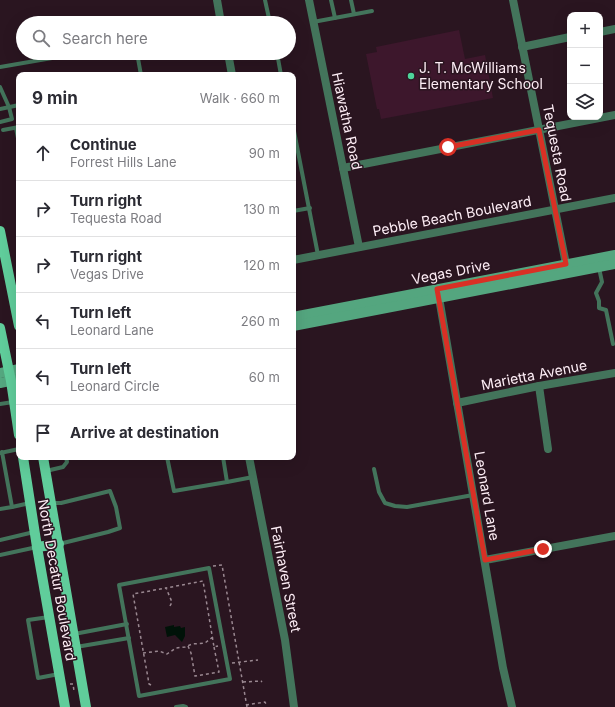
<!DOCTYPE html>
<html lang="en">
<head>
<meta charset="utf-8">
<style>
  body { margin:0; font-family:Inter,sans-serif; background:#f2f2f3; color:#2b2b33 }
  .controls { position:absolute; right:12px; top:12px; display:grid; overflow:hidden; border-radius:8px; box-shadow:0 4px 16px #0002 }
  .controls button { width:36px; height:36px; display:grid; place-items:center; padding:0; border:0; border-bottom:1px solid #e1e1e2; background:#fff; color:#2b2b33; font:20px sans-serif }
  .stop { position:absolute; width:12px; height:12px; margin:-9px; border:3px solid #d93025; border-radius:50%; background:#fff }
  .stop.end { background:#d93025; border-color:#fff; box-shadow:0 1px 4px #0008 }
  .list { margin:0; padding:0; list-style:none }
  h2 { display:flex; justify-content:space-between; align-items:center; height:52px; margin:0; padding:0 16px; font-size:17px }
  h2 small { font-size:13px; font-weight:400; color:#7c7c81 }
  .list li { display:grid; grid-template-columns:26px 1fr auto; gap:12px; align-items:center; box-sizing:border-box; height:56px; padding:0 16px; border-top:1px solid #e1e1e2 }
  .list b { display:block; font-size:15px; white-space:nowrap }
  .list p { margin:0; font-size:13px; white-space:nowrap; color:#7c7c81 }
  .list em { font-size:13px; font-style:normal; color:#7c7c81 }
  .icon { flex:none; width:22px; height:22px; fill:none; stroke:currentColor; stroke-width:2; stroke-linecap:round; stroke-linejoin:round }
  .map { position:relative; flex:none; width:615px; height:707px; overflow:hidden }
  .search { position:absolute; background:#fff; box-shadow:0 4px 16px #0002; left:16px; top:16px; width:280px; height:44px; display:flex; align-items:center; gap:10px; box-sizing:border-box; padding:0 14px; border-radius:22px; color:#7c7c81; font-size:15px }
  .panel { position:absolute; background:#fff; box-shadow:0 4px 16px #0002; left:16px; top:72px; width:280px; height:388px; border-radius:8px }
  .map>svg:first-child { display:block }
  .green { fill:#3d172c }
  .water { fill:#001208 }
  .lines { fill:none; stroke-linecap:round; stroke-linejoin:round }
  .path { stroke:#9a8891; stroke-width:1.5; stroke-dasharray:3 3; stroke-linecap:butt }
  .service { stroke:#43745b; stroke-width:4 }
  .minor { stroke:#43745b; stroke-width:8 }
  .secondary { stroke:#54a67f; stroke-width:10 }
  .primary { stroke:#60cd9b; stroke-width:10 }
  .route { stroke:#d93025; stroke-width:5 }
  .poi-dot { fill:#4ed39a; stroke:#2a1520; stroke-width:1.5 }
  .labels { text-anchor:middle; stroke-width:3; stroke-linejoin:round; paint-order:stroke }
  .poi-label { font-size:14px; fill:#fdedf5; stroke:#2a1520; text-anchor:start }
  .street-label { font-size:14px; fill:#fdedf5; stroke:#2a1520 }
</style>
</head>
<body>
<div class="map">
<svg width="615" height="707" viewBox="0 0 615 707">
  <rect width="100%" height="100%" fill="#2a1520"/>
  <path class="green" d="M459,30L465,59L485,55L493,98L381,119L379,109H377L366,54L377,52L376,47Z"/>
  <path class="water" d="M174,625V627L180,626L181,628L185,627V636L182,642L175,635L167,637L165,627Z"/>
  <g class="lines">
    <g class="path">
      <path d="M213,566L222,565L247,707"/>
      <path d="M170,606L172,602L166,588L203,581L214,647L218,646"/>
      <path d="M188,646L191,653L195,676L219,672L218,667"/>
      <path d="M214,647L218,667"/>
      <path d="M143,653L159,651L167,654L176,648L185,647L192,644L205,643L213,637"/>
      <path d="M232,663L258,660"/>
      <path d="M243,682L261,681L262,682"/>
      <path d="M70,684H73L74,691"/>
      <path d="M151,685L149,684L148,678L133,594L166,588"/>
      <path d="M246,705L265,702L266,704"/>
    </g>
    <g class="service">
      <path d="M265,0L270,23"/>
      <path d="M331,0L335,18"/>
      <path d="M351,0L354,14"/>
      <path d="M313,22L372,11"/>
      <path d="M137,53L141,75"/>
      <path d="M277,53L281,75"/>
      <path d="M0,67L81,53"/>
      <path d="M0,87L9,107L12,119L0,122"/>
      <path d="M0,109L19,105"/>
      <path d="M293,126L318,255"/>
      <path d="M16,128L19,143"/>
      <path d="M3,130L19,127"/>
      <path d="M293,211L310,208"/>
      <path d="M599,268L602,282L596,293L599,301V308L606,310L613,344"/>
      <path d="M0,404L13,402"/>
      <path d="M0,453L19,449"/>
      <path d="M167,457L174,491L227,482L223,457"/>
      <path d="M374,469L379,492L385,503L395,506L407,507L473,495"/>
      <path d="M46,471L63,467L67,462L66,457"/>
      <path d="M227,482L253,477"/>
      <path d="M52,503H61L110,491L116,507L120,528L108,532L59,544"/>
      <path d="M12,507L30,503"/>
      <path d="M0,509L12,507L2,452"/>
      <path d="M0,540L34,532"/>
      <path d="M0,555L37,547"/>
      <path d="M209,568L230,679L139,696L119,585Z"/>
      <path d="M49,617L28,620L38,678L59,674"/>
      <path d="M74,634L127,624"/>
      <path d="M76,647L129,638"/>
      <path d="M176,707L183,706L186,707"/>
    </g>
    <g class="minor">
      <path d="M217,0L221,23"/>
      <path d="M309,0L359,247"/>
      <path d="M513,0L566,264"/>
      <path d="M600,32L615,29"/>
      <path d="M522,47L570,37"/>
      <path d="M228,53L232,75"/>
      <path d="M343,168L615,115"/>
      <path d="M293,260L615,198"/>
      <path d="M438,292L503,668L512,707"/>
      <path d="M539,386L548,449"/>
      <path d="M457,403L539,386L615,373"/>
      <path d="M249,457L285,640L294,707"/>
      <path d="M485,560L615,536"/>
    </g>
    <g class="secondary">
      <path d="M293,317L615,255"/>
      <path d="M293,326L615,264"/>
      <path d="M0,373L19,369"/>
      <path d="M0,383L19,379"/>
    </g>
    <g class="primary">
      <path d="M0,231L19,326"/>
      <path d="M0,328L11,381L19,435"/>
      <path d="M23,457L37,547L65,707"/>
      <path d="M43,457L86,707"/>
      <path d="M37,547L59,544"/>
    </g>
  </g>
  <g class="lines">
    <path class="route" d="M448,147L539,130L566,264L437,289L485,560L543,549"/>
  </g>
  <circle class="poi-dot" cx="411" cy="76" r="4"/>
  <g class="labels">
    <g class="poi-label">
      <text x="419" y="73">J. T. McWilliams<tspan x="419" dy="16">Elementary School</tspan></text>
    </g>
    <g class="street-label">
      <text transform="translate(347 121) rotate(78)" y="5">Hiawatha Road</text>
      <text transform="translate(557 153) rotate(79)" y="5">Tequesta Road</text>
      <text transform="translate(452 216) rotate(-11)" y="5">Pebble Beach Boulevard</text>
      <text transform="translate(451 272) rotate(-11)" y="5">Vegas Drive</text>
      <text transform="translate(534 375) rotate(-11)" y="5">Marietta Avenue</text>
      <text transform="translate(487 496) rotate(80)" y="5">Leonard Lane</text>
      <text transform="translate(286 579) rotate(79)" y="5">Fairhaven Street</text>
      <text transform="translate(57 580) rotate(80)" y="5">North Decatur Boulevard</text>
    </g>
  </g>
</svg>
<div class="controls">
<button>+</button>
<button>−</button>
<button><svg class="icon" aria-label="layers" viewBox="0 0 24 24"><path d="M12 4l9 5-9 5-9-5zM3 14l9 5 9-5"/></svg></button>
</div>
<div class="stop" style="left:448px;top:147px"></div>
<div class="stop end" style="left:543px;top:549px"></div>
<div class="search"><svg class="icon" aria-label="search" viewBox="0 0 24 24"><circle cx="10" cy="10" r="6"/><path d="M15 15l6 6"/></svg>Search here</div>
<section class="panel">
<h2>9 min<small>Walk · 660 m</small></h2>
<ul class="list">
<li><svg class="icon" aria-label="ahead" viewBox="0 0 24 24"><path d="M12 20V5M6 11l6-6 6 6"/></svg><div><b>Continue</b><p>Forrest Hills Lane</p></div><em>90 m</em></li>
<li><svg class="icon" aria-label="right" viewBox="0 0 24 24"><path d="M7 20v-9h11M14 6l5 5-5 5"/></svg><div><b>Turn right</b><p>Tequesta Road</p></div><em>130 m</em></li>
<li><svg class="icon" aria-label="right" viewBox="0 0 24 24"><path d="M7 20v-9h11M14 6l5 5-5 5"/></svg><div><b>Turn right</b><p>Vegas Drive</p></div><em>120 m</em></li>
<li><svg class="icon" aria-label="left" viewBox="0 0 24 24"><path d="M17 20v-9H6M10 6l-5 5 5 5"/></svg><div><b>Turn left</b><p>Leonard Lane</p></div><em>260 m</em></li>
<li><svg class="icon" aria-label="left" viewBox="0 0 24 24"><path d="M17 20v-9H6M10 6l-5 5 5 5"/></svg><div><b>Turn left</b><p>Leonard Circle</p></div><em>60 m</em></li>
<li><svg class="icon" aria-label="arrive" viewBox="0 0 24 24"><path d="M6 21V4h12l-3 4 3 4H6"/></svg><div><b>Arrive at destination</b></div></li>
</ul>
</section>
</div>
</body>
</html>
